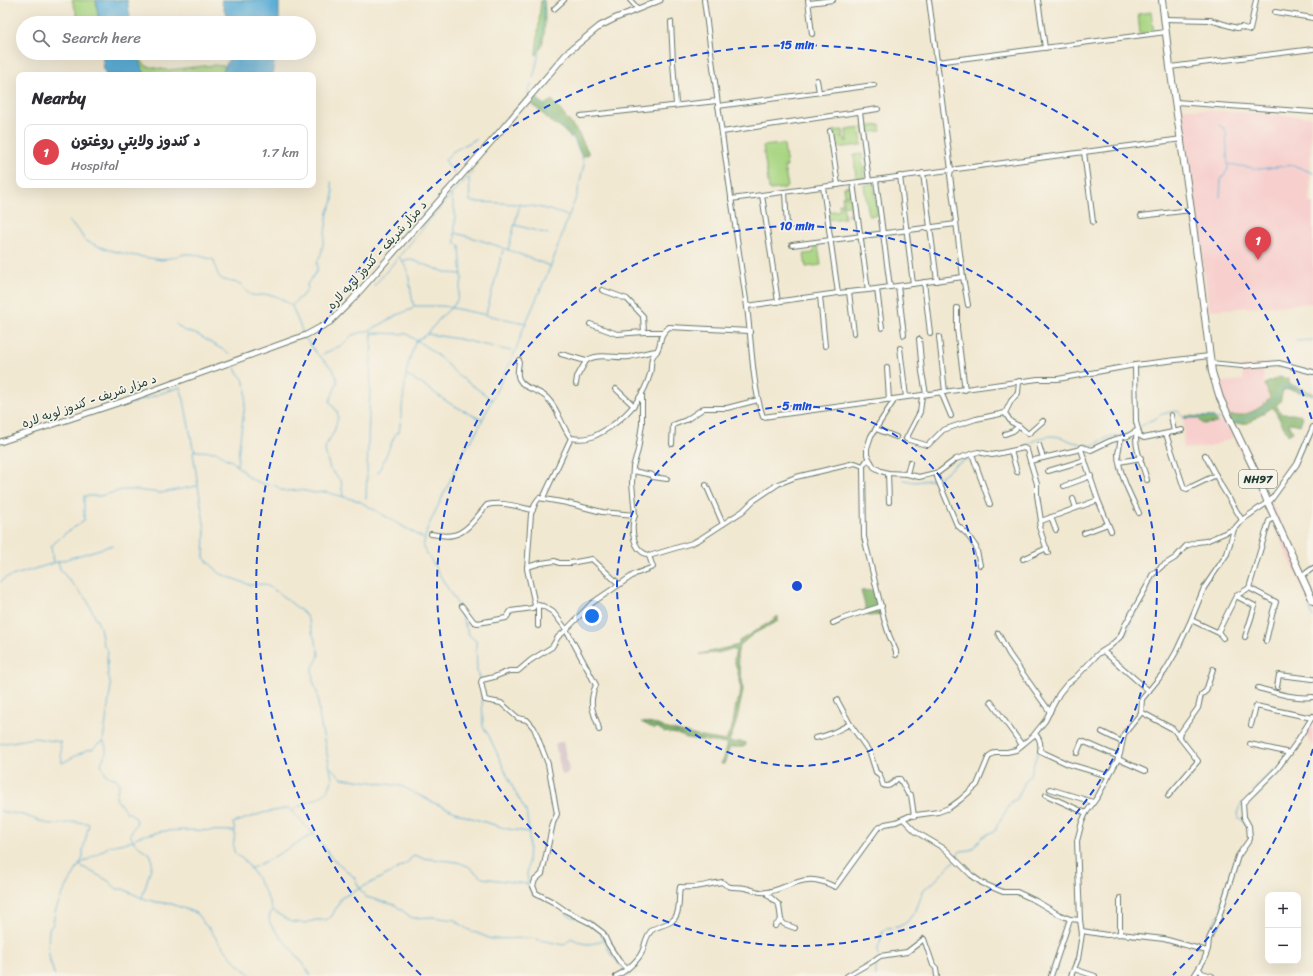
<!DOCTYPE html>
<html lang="en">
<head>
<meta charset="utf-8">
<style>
  body { margin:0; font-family:Sriracha,"Playpen Sans Arabic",sans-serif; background:#f7f7f7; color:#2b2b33 }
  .controls { position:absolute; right:12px; bottom:12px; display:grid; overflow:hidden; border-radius:8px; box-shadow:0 4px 16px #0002 }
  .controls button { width:36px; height:36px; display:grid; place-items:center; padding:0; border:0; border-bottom:1px solid #e1e1e2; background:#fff; color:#2b2b33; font:20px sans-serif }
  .you { position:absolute; left:592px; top:616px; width:14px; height:14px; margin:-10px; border:3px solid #fff; border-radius:50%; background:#1a73e8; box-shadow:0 0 0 6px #1a73e833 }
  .badge { display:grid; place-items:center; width:26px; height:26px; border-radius:50%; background:#db2777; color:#fff; font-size:13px; font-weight:700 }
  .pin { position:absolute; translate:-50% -33px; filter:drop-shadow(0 1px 2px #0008) }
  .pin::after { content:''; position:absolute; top:21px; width:14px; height:12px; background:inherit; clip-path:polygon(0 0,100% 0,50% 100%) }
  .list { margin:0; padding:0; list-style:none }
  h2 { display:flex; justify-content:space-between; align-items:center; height:52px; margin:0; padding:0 16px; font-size:17px }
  h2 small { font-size:13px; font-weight:400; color:#7c7c81 }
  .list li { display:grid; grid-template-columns:26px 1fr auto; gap:12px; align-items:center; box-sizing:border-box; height:56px; margin:0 8px 8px; padding:0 8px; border:1px solid #e1e1e2; border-radius:8px }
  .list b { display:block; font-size:15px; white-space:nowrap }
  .list p { margin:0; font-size:13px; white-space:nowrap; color:#7c7c81 }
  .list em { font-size:13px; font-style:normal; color:#7c7c81 }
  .icon { flex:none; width:22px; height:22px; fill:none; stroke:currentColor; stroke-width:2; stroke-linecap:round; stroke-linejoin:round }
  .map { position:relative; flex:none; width:1313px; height:976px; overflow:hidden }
  .search { position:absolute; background:#fff; box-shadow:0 4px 16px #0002; left:16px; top:16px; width:300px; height:44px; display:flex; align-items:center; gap:10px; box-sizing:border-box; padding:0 14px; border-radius:22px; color:#7c7c81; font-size:15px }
  .panel { position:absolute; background:#fff; box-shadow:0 4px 16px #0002; left:16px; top:72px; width:300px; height:116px; border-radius:8px }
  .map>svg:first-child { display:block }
  .built { fill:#f7d0ce }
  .industrial { fill:#d2bec4 }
  .green { fill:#a8d581; stroke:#64895a }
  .forest { fill:#86b66f; stroke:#527a52 }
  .water { fill:#5baed7; stroke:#3d7686 }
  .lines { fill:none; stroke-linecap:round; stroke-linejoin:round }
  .stream { stroke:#5baed7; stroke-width:1 }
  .minor-casing { stroke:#68796b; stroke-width:6 }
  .major-casing { stroke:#68796b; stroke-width:7 }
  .highway-casing { stroke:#68796b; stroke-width:8 }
  .minor { stroke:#fff; stroke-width:4 }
  .major { stroke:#fff; stroke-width:5 }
  .highway { stroke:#fff; stroke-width:6 }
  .ring { fill:none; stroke:#1d4ed8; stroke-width:2; stroke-dasharray:7 5 }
  .labels { text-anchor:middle; stroke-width:3.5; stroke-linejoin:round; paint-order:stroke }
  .shield { fill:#f7f3e8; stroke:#60746a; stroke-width:1 }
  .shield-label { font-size:11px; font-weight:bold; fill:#1f3d34 }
  .street-label { font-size:12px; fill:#1f3d34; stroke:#f7f3e8 }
  .centre { fill:#1d4ed8; stroke:#f7f3e8; stroke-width:2 }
  .ring-label { font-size:12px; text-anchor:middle; font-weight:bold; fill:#1d4ed8; stroke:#f7f3e8; stroke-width:3.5; stroke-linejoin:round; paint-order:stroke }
</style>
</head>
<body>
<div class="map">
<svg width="1313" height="976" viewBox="0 0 1313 976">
  <rect width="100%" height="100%" fill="#f7f3e8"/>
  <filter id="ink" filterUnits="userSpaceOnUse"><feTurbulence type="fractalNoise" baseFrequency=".025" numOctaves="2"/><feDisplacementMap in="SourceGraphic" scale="8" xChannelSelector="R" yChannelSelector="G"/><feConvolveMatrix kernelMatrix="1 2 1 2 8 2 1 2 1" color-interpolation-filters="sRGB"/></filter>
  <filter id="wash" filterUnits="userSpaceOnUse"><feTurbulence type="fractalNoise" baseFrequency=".012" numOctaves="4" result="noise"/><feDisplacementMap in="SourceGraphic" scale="16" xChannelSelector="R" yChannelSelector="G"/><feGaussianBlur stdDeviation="0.9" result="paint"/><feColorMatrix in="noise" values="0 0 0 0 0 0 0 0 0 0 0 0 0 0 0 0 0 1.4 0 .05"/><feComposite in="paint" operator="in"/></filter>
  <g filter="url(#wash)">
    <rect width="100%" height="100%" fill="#f1e8d1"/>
    <g class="built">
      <path d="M1182,108L1311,117L1310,203H1313V303L1209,310Z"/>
      <path d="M1263,365L1264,382L1270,398L1263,407L1241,416H1229L1216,383L1244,380L1241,367Z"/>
      <path d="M1184,418H1198L1203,424L1226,421L1234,437L1210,447L1183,449Z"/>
      <path d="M1242,437L1313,593V600L1309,602L1235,440Z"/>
      <path d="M1313,720V747L1304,731Z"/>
    </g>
    <path class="industrial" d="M559,742H563L569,770L567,774L562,775L555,744Z"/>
    <g class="green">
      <path d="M72,0H96L99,23H80Z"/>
      <path d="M541,0H544C545,15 547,45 536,55Z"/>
      <path d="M1151,12L1154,33L1140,34L1138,14Z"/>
      <path d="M136,54L146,66L167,70L213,65L225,66L222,75H145Z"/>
      <path d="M880,125L881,131L864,133L863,127Z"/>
      <path d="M860,128L862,145L835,148L833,131L843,130L844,136H841V138H845L846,142H847L846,130Z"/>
      <path d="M782,144L784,145L787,167H784L788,186L786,188L771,190L769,189L763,146Z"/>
      <path d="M862,154L863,166L865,167V169L863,170L864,178L856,179L854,155Z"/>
      <path d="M874,183L878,215L869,216L864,185Z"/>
      <path d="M852,186L855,215L848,216V214H851L850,208H853L851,194L844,195L843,187Z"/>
      <path d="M850,196L851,206L843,205L845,218L829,220L828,212L840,210L839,204H843L842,197Z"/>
      <path d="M813,246H818L821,265L806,267L804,254L814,253Z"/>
    </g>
    <g class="forest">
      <path d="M537,98L544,105L552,100L579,134L589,154L582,157L573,137H570L558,125L556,126L532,104Z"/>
      <path d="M1279,377L1289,379V384L1313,393V396L1290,389L1283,390L1280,402L1276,405L1282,414H1293L1303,416L1300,425L1292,423L1288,424L1293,432L1288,435L1273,407L1248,423L1230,424L1229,416C1246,416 1259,411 1270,398L1265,384Z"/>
      <path d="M1185,416L1214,417L1217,423L1203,424L1198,418H1184Z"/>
      <path d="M874,590L881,615L868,616L861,591Z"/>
      <path d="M778,616V621L753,634L739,646L737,656L742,680L743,691L736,723L729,742C734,744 741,740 746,743V745L743,747H730L724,764H721L727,744L687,738L677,734L664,732L657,727L655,729L641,722L658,725L664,728L697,736L726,741L733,724L736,704L740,697L741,684L734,659L736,651L731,649L718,653L700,654L739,645V641L770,622Z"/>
    </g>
    <g class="water">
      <path d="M96,0H127L131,23H99Z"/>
      <path d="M221,0H279V23H229Z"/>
      <path d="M102,53H136L145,75H106L104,70Z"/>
      <path d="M231,53H276L272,75H222Z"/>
    </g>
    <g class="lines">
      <g class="stream">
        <path d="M533,78C540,52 544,27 543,0"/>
        <path d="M528,94L527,93L532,83"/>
        <path d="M1219,125L1224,128L1226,132L1228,169L1221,180L1220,197"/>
        <path d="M1228,164L1260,169L1293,165L1313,173"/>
        <path d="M457,177L445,160L452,152L476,139"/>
        <path d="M469,178L470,201L472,202C504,203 537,203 567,216"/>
        <path d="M439,194L456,178"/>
        <path d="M68,221L79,231L85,241L109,250L130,255L162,260L185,254H193L214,260C219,284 220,278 241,284C251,302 258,293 272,295C278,296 286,302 292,306L303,333"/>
        <path d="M515,225L548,234"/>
        <path d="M455,233C488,241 519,254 550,266"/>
        <path d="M508,250L520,204"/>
        <path d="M403,261L409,259L448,273L462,274"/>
        <path d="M374,286L451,195L473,172"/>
        <path d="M292,305L308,290L307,284L317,271V262L321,254L325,234L328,212L333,201V192L331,182"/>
        <path d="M415,306H443L525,323"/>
        <path d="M486,314L503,250"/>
        <path d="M176,324L183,330L198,335L230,354"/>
        <path d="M371,331L372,333L407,334C416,341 428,347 437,355C446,362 453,372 462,378C472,386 483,392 492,400"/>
        <path d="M427,334L459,339L511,351"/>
        <path d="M306,339L317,354L333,369L337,379V383L330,401L331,404L337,411L338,417L334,432L326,445L325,451L330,469L341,481L343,497"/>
        <path d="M1296,341L1313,340"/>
        <path d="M323,354L342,345L352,335L371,330L397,315L412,309L414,306C409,290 412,271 399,257"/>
        <path d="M235,368L237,372L243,379L246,389V398L240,439L237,466"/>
        <path d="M406,375L422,384L449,403L482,420"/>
        <path d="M121,407L180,387L184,400L193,448L196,451L218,452L225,458L232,461L251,479L263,484L275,485L281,490L288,491L300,490L315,493L326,492L359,501L423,538"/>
        <path d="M1234,421C1245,421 1264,410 1272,402C1276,398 1278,393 1281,388L1289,386L1313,395"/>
        <path d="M1140,427L1151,420H1153L1162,414L1176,411L1179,412L1184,417H1206L1219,419"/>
        <path d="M1025,447C1040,436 1053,432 1070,441C1074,443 1078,442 1082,445L1085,444L1091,446L1111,436H1119L1127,434L1137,428"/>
        <path d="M195,450L193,453L205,530L204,558L221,574L250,585L264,584L276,591L304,613L307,617L317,646"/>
        <path d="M974,456L980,454"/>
        <path d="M378,473L396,433H399L407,368L415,342L427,334L442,316L454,305L457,300L462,280L460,246L455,243V212L451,195L449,193"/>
        <path d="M939,478L955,465L971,457"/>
        <path d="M904,480L915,482L936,479"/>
        <path d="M366,499L372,333"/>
        <path d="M58,562L61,571L87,600L100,627L103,644L108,651L107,658L108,675L111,686L103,741C110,751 104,755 101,764L107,776L117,779L119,783C119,787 116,793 116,797C117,802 124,807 126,812C132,813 135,816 137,822L130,834C135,847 141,847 151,855L152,864L142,898"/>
        <path d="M53,563L51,546L67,532L83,522L84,520V496H100L122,490H136L161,493L197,486"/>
        <path d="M0,582L5,578L113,545"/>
        <path d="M1309,608L1313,617"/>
        <path d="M1122,636L1127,633L1132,619L1151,585L1155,575"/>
        <path d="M480,681L477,672L476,641L469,635L456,602L423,547L427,529L464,451L476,433L516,350L522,332L552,263L569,215L577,195L584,164L582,157L573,137L565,128L534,99"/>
        <path d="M482,694L483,726L489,736L515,792L526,811L529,832V847L527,875L529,888L534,895L542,899"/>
        <path d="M1054,707L1062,693"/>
        <path d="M1038,735L1046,723"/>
        <path d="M0,744L34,738L60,742L62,763L87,750L93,749L98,744L103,742"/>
        <path d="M330,767L342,778L401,786L432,802L465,816L508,829L528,832"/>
        <path d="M1253,790L1266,776L1275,769"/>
        <path d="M1242,803L1237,813L1238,817L1246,824"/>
        <path d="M293,810C306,800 330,800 332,778L320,721L317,692L313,681L312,670L319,656L318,649"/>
        <path d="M0,811L23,815L51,825L74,822L87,823L89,824L83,850V858L61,897L55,912L53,924L49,929L48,947L50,961L55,976"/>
        <path d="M235,832C235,838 232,845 234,851C235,855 242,858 245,861C254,872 269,897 272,910L291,922L305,923L316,920H326L332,916L341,898L394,871L407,863L412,857L415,855L422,858L457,862L468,866L482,878L527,884"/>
        <path d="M956,858L957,854L961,851L970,850L975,847L982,837L996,830L997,825L1012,801L1017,799L1026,780L1030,775L1038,751"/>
        <path d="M250,869L270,859L313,834"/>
        <path d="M1221,904L1225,890"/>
        <path d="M272,911C269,915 268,920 271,925L303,963L311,976"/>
        <path d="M565,913L570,916L577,918"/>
        <path d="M585,923L594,928"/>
        <path d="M601,934L612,957L624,969"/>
        <path d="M1204,949L1205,940L1218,915"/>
        <path d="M878,956V946L880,944L882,932L887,928L898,927L907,922L916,910L924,889L933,883L955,860"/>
        <path d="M876,961V976"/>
        <path d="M1198,966L1204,952"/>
        <path d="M626,972L629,976"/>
        <path d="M252,976L234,960L217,940L210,929L206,926L196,913L172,904L156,902L142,898L123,889H117L107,880L79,865L110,846L133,841L137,837L145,835L164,831L185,830L235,831L233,823L263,813L289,808L319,840L331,857L354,877L360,889L366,897L395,905L412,918L432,917L455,920L467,929L491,939L531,938L564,945L571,938C584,945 589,946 603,940"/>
        <path d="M1191,976L1194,972"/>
      </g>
    </g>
  </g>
  <g filter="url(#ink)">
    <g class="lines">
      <g class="minor-casing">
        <g id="minor">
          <path d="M630,0L638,9"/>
          <path d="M704,0C717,100 731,200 746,300C752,339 751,380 763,417L1038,379H1058L1135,365L1209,356"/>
          <path d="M808,0L812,34"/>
          <path d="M929,0L951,170L950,175L963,277L968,305"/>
          <path d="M1038,0L1045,48"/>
          <path d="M809,3L833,0"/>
          <path d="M554,9L564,0"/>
          <path d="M1275,12L1313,18"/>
          <path d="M1165,19L1210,20L1237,28L1241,27L1250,30L1256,0"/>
          <path d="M671,22L673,62L676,104"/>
          <path d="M937,62L1166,32"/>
          <path d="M1170,67L1313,49"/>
          <path d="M817,80L819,92"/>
          <path d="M1176,102L1313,112"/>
          <path d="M718,106L874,85"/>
          <path d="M860,112L869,181"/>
          <path d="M581,116L717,101"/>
          <path d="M830,131L838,185"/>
          <path d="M722,132L878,109"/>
          <path d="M1084,152L1093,222"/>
          <path d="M923,173L937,281"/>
          <path d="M900,176L913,284"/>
          <path d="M876,180L890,287"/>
          <path d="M853,183L868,290"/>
          <path d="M823,187L838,293"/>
          <path d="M785,192L787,227"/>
          <path d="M762,195L778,302"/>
          <path d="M731,199L1182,139"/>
          <path d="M1141,216L1191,210"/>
          <path d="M792,245L956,224"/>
          <path d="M924,282L930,333"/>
          <path d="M898,286L904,335"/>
          <path d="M877,289L882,328"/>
          <path d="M602,290L627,299L643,316L644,332"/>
          <path d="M849,292L854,333"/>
          <path d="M820,296L825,346"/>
          <path d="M747,306L838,293L868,290L963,277"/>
          <path d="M957,308V329L965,390"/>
          <path d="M590,324L617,334L644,332H663"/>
          <path d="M939,337L945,392"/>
          <path d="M919,339L922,372L926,394"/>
          <path d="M900,348L906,397"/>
          <path d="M561,354L586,361C598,352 615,359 629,357C638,355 647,352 657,351"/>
          <path d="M519,360C519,366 516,374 519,379C524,390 542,390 549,400C559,411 562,427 571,438C588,441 596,436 610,427C630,413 644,396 650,374C652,368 650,361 653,356C654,354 656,353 657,351C663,341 657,337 669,327L750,331"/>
          <path d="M1210,363L1242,366L1279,363L1313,372"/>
          <path d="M1135,365L1136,422L1140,436L1144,438L1182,430"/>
          <path d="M887,367L889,400"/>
          <path d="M576,384L577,377L586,361"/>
          <path d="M616,389L634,406"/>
          <path d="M941,392L951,416"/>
          <path d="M922,396L920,412L906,439L926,445H928L943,430L976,419L1005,413"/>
          <path d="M895,399L871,436L867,448V455L871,462L874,467L881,471L888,473L907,474L919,477L939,472L956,459L965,456L978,452L992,455L1024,448L1027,450L1030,461"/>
          <path d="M1171,415L1174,432"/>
          <path d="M1019,426L1028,434L1043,421"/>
          <path d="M876,429L896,437"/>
          <path d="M1137,431C1133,446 1143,465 1147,480"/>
          <path d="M1005,434L1013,431L1019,426L1011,422L1005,413L1011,401L1018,393L1019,381"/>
          <path d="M1166,434L1184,488L1187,489L1216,475"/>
          <path d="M1121,438C1120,443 1119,449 1118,454C1118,471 1131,497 1139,513"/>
          <path d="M672,444L673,425L686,420L704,408H727L758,400"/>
          <path d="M1039,445L1043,458"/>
          <path d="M1081,449L1030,461L1037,484V495L1041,521L1098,500"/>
          <path d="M1011,451L1017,472"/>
          <path d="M972,454L990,504"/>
          <path d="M1205,455L1222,487L1242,520"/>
          <path d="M871,462L867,460L863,466L864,537L884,619L889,635L896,651V655"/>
          <path d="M1119,462L1141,458"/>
          <path d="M633,471L652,475L653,477L667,479"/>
          <path d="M1048,471L1085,460"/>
          <path d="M888,473L889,502"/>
          <path d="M936,473L938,480L957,525L967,534L976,547L980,565"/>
          <path d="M907,474L910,462"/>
          <path d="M706,485L723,524"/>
          <path d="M1064,486L1091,476"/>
          <path d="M543,498L571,438"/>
          <path d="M1073,499L1076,508"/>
          <path d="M1051,517L1056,530"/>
          <path d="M1041,521L1039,527L1048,553"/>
          <path d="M1111,531L1098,500L1081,449L1082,447L1091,450L1112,440L1128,436L1138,430"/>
          <path d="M1084,533L1108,524"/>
          <path d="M431,534C438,535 446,537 453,535C467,533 478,515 487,505C502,501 518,507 533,510"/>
          <path d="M649,556L692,543L700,539L743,511L753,501L778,484L796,477L855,463L863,466"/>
          <path d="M1023,559L1047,548"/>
          <path d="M527,567L541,563L555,561L559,563H570L592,559L619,584"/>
          <path d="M1302,576L1313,568"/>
          <path d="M1249,588L1276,602L1273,611L1266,641"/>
          <path d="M1236,596L1255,606L1245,637"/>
          <path d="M538,605V626"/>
          <path d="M462,606L474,622L478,623L506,618L511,611L533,608L535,605"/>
          <path d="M1191,620L1219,633L1223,638"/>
          <path d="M833,623L844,618L882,606"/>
          <path d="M1218,632L1236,596L1249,588L1269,521L1274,517"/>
          <path d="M998,633L1009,654L1050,712"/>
          <path d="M1103,651L1149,691"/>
          <path d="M1277,687L1279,675L1313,679"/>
          <path d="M1258,688C1276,693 1294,699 1313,697"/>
          <path d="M837,700L850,724"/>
          <path d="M991,702L1022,745"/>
          <path d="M1141,712L1173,729L1198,761L1168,796"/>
          <path d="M1251,725L1256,706L1312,718"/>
          <path d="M599,730C598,722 596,721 594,714C590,704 592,694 596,685L566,629L553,612L543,606L535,605L527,569L531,514L536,502L539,498L567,503L602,512L635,515"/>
          <path d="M1102,732L1122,742"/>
          <path d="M1035,734C1041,739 1041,745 1040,751L1068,764L1109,776"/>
          <path d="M1178,736L1198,708L1201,695L1206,691L1213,669"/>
          <path d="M815,738C829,736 838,730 850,724L870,753L876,772L880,775L883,785C889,788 893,783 897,779H900L908,794L911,795L914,816"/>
          <path d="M1250,744L1290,753"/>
          <path d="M1077,753L1082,741L1119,757"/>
          <path d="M1118,759L1145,771"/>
          <path d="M1050,789L1093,802"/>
          <path d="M1046,795L1086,813"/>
          <path d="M903,819L916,832L945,849L971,875L982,883L1003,892H1017L1036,901L1058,914L1070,919L1080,920"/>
          <path d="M768,892V895L779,905L781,920L784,924L795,928"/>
          <path d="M1120,898V934"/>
          <path d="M775,926L781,920"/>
          <path d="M1082,931L1107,935L1120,934L1164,939L1207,951"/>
          <path d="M627,969L619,961L608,944L603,933L590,923L566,911L553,902L536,893L533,886L535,880L542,874L553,823L557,814L548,764L534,728L527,720L518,718L501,703L485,700L481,682L482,680L494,677L509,671H518L531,660L552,647L558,637L564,632L592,603L635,574L653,567L649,556C646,554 643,553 641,551C632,544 631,524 635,515L632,483L633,467L638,450L642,424V395"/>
          <path d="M1074,969L1095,976"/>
          <path d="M1199,969L1202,973L1212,976"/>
          <path d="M616,976C624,973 637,961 641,954C645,947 645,937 651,931C657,925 667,926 673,920C681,913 678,896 680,887C697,889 707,884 722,882C730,890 736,886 745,888C752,889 760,894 767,892C781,890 793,881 808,880C817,879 827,883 835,887L877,829L885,824L896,822L909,816L938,812L949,808L960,800L977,785L989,756L995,752H1007L1016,750L1033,736L1045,721L1059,694L1067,684L1076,677L1098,654L1109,647L1120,637L1125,625L1147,586L1152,575L1162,566L1175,558L1186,546L1197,542L1206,541L1234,529"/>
          <path d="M847,976L873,961L880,956L907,952L924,939L933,965L936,968L937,976"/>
          <path d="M1051,976L1070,919"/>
          <path d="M1071,976L1078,959L1082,934L1080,920L1077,841L1082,822L1086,813L1098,796L1118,759L1120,754L1124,734L1141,713L1142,699L1165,671L1176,652L1191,620L1204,588L1227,554L1234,529L1242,520L1271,500L1297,464L1313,427"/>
          <path d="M1194,976L1204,960L1208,949L1209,939L1219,917L1238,856L1250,839L1249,826L1244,817L1243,803L1277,769L1294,746L1313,716"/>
        </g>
      </g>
      <g class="major-casing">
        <path id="major" d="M0,442L121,402L306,335L330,322L351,301L497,135L568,52L600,26L616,18L660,0"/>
      </g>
      <g class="highway-casing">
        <path id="highway" d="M1162,0L1170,67L1191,210L1212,372L1220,398L1255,471L1268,503L1313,601"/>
      </g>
      <use href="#minor" class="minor"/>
      <use href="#major" class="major"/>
      <use href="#highway" class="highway"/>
    </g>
  </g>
  <g class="ring">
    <circle cx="797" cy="586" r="180"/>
    <circle cx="797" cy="586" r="360"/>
    <path d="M1313 749A541 541 0 0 1 1173 975M421 975A541 541 0 1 1 1313 423"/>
  </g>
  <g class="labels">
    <rect class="shield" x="1239" y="470" width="38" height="18" rx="3"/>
    <g class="shield-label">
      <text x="1258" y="483">NH97</text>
    </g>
    <g class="street-label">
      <text transform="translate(377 255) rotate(-48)" y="4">د مزار شریف - کندوز لویه لاره</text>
      <text transform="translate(89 401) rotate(-19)" y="4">د مزار شریف - کندوز لویه لاره</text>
    </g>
  </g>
  <circle cx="797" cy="586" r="6" class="centre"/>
  <g class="ring-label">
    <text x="797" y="49">15 min</text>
    <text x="797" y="230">10 min</text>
    <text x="797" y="410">5 min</text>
  </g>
</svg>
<div class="controls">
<button>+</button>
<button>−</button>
</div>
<div class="you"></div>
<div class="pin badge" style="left:1258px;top:260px;background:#e0444e">1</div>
<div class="search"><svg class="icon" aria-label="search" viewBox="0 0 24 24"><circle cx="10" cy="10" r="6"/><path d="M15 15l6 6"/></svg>Search here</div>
<section class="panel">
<h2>Nearby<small></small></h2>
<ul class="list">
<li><span class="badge" style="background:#e0444e">1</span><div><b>د کندوز ولایتي روغتون</b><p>Hospital</p></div><em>1.7 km</em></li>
</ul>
</section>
</div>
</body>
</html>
